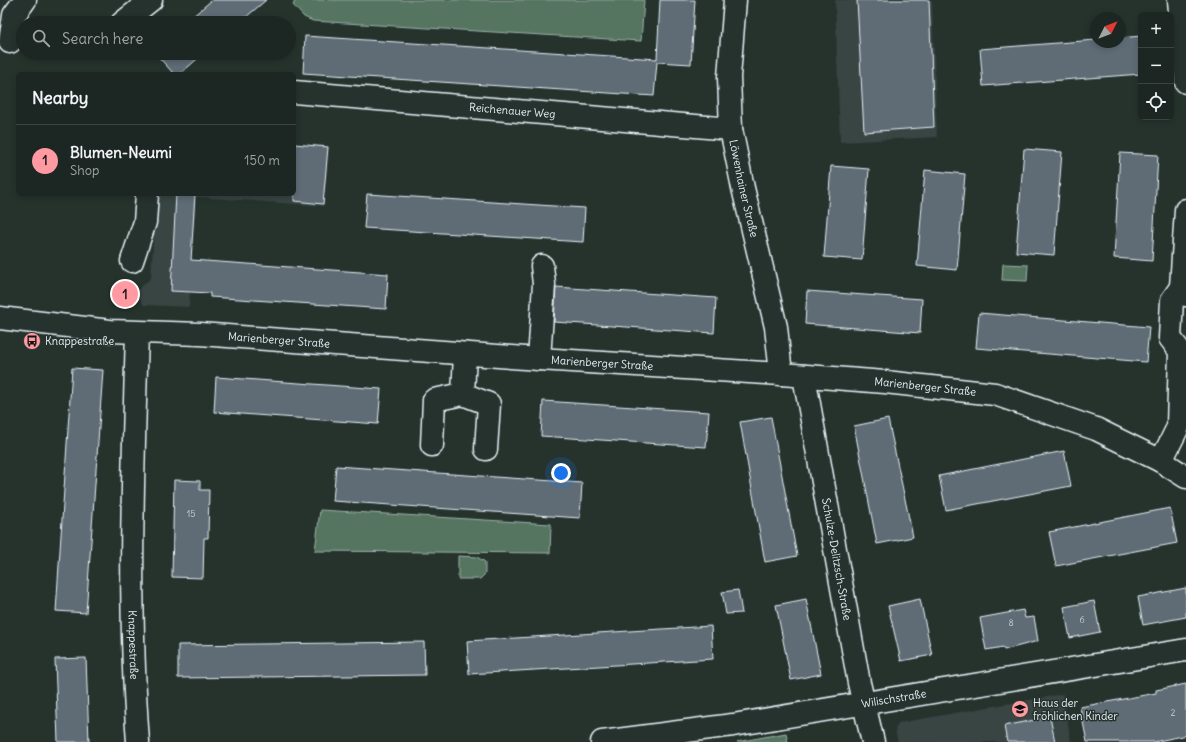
<!DOCTYPE html>
<html lang="en">
<head>
<meta charset="utf-8">
<style>
  body { margin:0; font-family:Delius,sans-serif; background:#252e2a; color:#f1f3f6 }
  .controls { position:absolute; right:12px; top:12px; display:grid; overflow:hidden; border-radius:6px; box-shadow:0 2px 6px #0003 }
  .controls button { width:36px; height:36px; display:grid; place-items:center; padding:0; border:0; border-bottom:1px solid #3a4340; background:#1c2622; color:#f1f3f6; font:20px sans-serif }
  .compass { position:absolute; left:1090px; top:12px; width:36px; height:36px; border-radius:50%; background:#1c2622; box-shadow:0 2px 6px #0003; rotate:48deg }
  .you { position:absolute; left:561px; top:473px; width:14px; height:14px; margin:-10px; border:3px solid #fff; border-radius:50%; background:#1a73e8; box-shadow:0 0 0 6px #1a73e833 }
  .badge { display:grid; place-items:center; width:26px; height:26px; border-radius:50%; background:#ff9aa2; color:#111; font-size:13px; font-weight:700 }
  .pin { position:absolute; translate:-50% -50%; border:2px solid #fff; box-shadow:0 1px 4px #0006 }
  .list { margin:0; padding:0; list-style:none }
  h2 { display:flex; justify-content:space-between; align-items:center; height:52px; margin:0; padding:0 16px; font-size:17px }
  h2 small { font-size:13px; font-weight:400; color:#a0a5a5 }
  .list li { display:grid; grid-template-columns:26px 1fr auto; gap:12px; align-items:center; box-sizing:border-box; height:72px; padding:0 16px; border-top:1px solid #3a4340 }
  .list b { display:block; font-size:15px; white-space:nowrap }
  .list p { margin:0; font-size:13px; white-space:nowrap; color:#a0a5a5 }
  .list em { font-size:13px; font-style:normal; color:#a0a5a5 }
  .icon { flex:none; width:22px; height:22px; fill:none; stroke:currentColor; stroke-width:2; stroke-linecap:round; stroke-linejoin:round }
  .map { position:relative; flex:none; width:1186px; height:742px; overflow:hidden }
  .search { position:absolute; background:#1c2622; box-shadow:0 2px 6px #0003; left:16px; top:16px; width:280px; height:44px; display:flex; align-items:center; gap:10px; box-sizing:border-box; padding:0 14px; border-radius:22px; color:#a0a5a5; font-size:15px }
  .panel { position:absolute; background:#1c2622; box-shadow:0 2px 6px #0003; left:16px; top:72px; width:280px; height:124px; border-radius:6px }
  .map>svg:first-child { display:block }
  .built { fill:#374443 }
  .green { fill:#547560; stroke:#9eb3ac }
  .building { fill:#5f6c76; stroke:#e8f1f8 }
  .lines { fill:none; stroke-linecap:round; stroke-linejoin:round }
  .minor-casing { stroke:#e8f1f8; stroke-width:25 }
  .minor { stroke:#26332d; stroke-width:22 }
  .labels { text-anchor:middle; stroke-width:3; stroke-linejoin:round; paint-order:stroke }
  .number-label { font-size:9px; fill:#c6d0d8 }
  .street-label { font-size:11px; fill:#e8f1f8; stroke:#26332d }
  .poi-label { font-size:11px; fill:#e8f1f8; stroke:#26332d; text-anchor:start }
</style>
</head>
<body>
<div class="map">
<svg width="1186" height="742" viewBox="0 0 1186 742">
  <rect width="100%" height="100%" fill="#26332d"/>
  <filter id="ink" filterUnits="userSpaceOnUse"><feTurbulence type="fractalNoise" baseFrequency=".025" numOctaves="2"/><feDisplacementMap in="SourceGraphic" scale="8" xChannelSelector="R" yChannelSelector="G"/><feConvolveMatrix kernelMatrix="1 2 1 2 8 2 1 2 1" color-interpolation-filters="sRGB"/></filter>
  <g filter="url(#ink)">
    <g class="built">
      <path d="M835,0H932L937,137L840,142Z"/>
      <path d="M294,143L329,146L324,206L196,197L189,307L144,305L135,292L151,278L156,194H294Z"/>
      <path d="M1063,694L1071,742H898L895,730L898,723Z"/>
    </g>
    <g class="green">
      <path d="M300,0H644L641,41L313,21L304,17L293,5L295,1Z"/>
      <path d="M1003,264L1028,265L1027,281L1002,280Z"/>
      <path d="M320,510L551,524L550,553L315,551Z"/>
      <path d="M458,556L477,557L485,562V574L480,579H458Z"/>
      <path d="M786,733L788,742H737Z"/>
    </g>
    <g class="building">
      <path d="M212,0H266L239,23H185Z"/>
      <path d="M660,0H695L691,64L657,62L654,96L303,73L305,36L657,59Z"/>
      <path d="M857,0H929L934,127L864,132Z"/>
      <path d="M1141,36V74L983,86L980,49L1096,40V42H1120V38Z"/>
      <path d="M155,53H204L180,74H174Z"/>
      <path d="M294,144L328,147L323,204L294,201Z"/>
      <path d="M1024,149L1062,152L1054,255L1016,252Z"/>
      <path d="M1120,153L1158,155L1152,261L1114,258Z"/>
      <path d="M831,166L869,169L862,260L824,257Z"/>
      <path d="M925,170L965,174L957,270L917,266Z"/>
      <path d="M176,194H195L191,260L388,274L386,309L210,297V293L171,291Z"/>
      <path d="M367,194L585,208L583,242L364,228Z"/>
      <path d="M556,287L716,298L714,333L554,322Z"/>
      <path d="M807,291L922,299L920,333L805,324Z"/>
      <path d="M979,313L1149,327L1146,362L976,348Z"/>
      <path d="M72,368L103,370L86,613L56,611Z"/>
      <path d="M216,377L381,389L378,424L214,412Z"/>
      <path d="M543,401L709,412L706,447L541,436Z"/>
      <path d="M771,417L797,556L765,562L740,422Z"/>
      <path d="M888,419L913,537L877,544L854,426Z"/>
      <path d="M1064,451L1071,486L946,510L939,476Z"/>
      <path d="M336,466L582,483L580,518L333,501Z"/>
      <path d="M174,480L200,481V490H209L208,538H204L203,578L172,577Z"/>
      <path d="M1170,508L1177,543L1056,566L1049,532Z"/>
      <path d="M1186,588V617L1143,625L1138,597Z"/>
      <path d="M738,590L742,613L726,614L722,592Z"/>
      <path d="M806,599L821,674L791,680L776,605Z"/>
      <path d="M920,599L932,655L901,661L888,606Z"/>
      <path d="M1094,601L1100,632L1070,638L1064,607Z"/>
      <path d="M1023,610L1025,618L1034,617L1038,641L1004,650L1003,647L986,650L980,618Z"/>
      <path d="M711,626L713,659L469,674L467,641Z"/>
      <path d="M424,642L425,675L178,678V645Z"/>
      <path d="M86,658L89,742H58L55,659Z"/>
      <path d="M1186,684V735L1154,742H1087L1080,707L1156,693V690Z"/>
      <path d="M1050,717L1055,742H1007L1004,726Z"/>
    </g>
    <g class="lines">
      <g class="minor-casing">
        <g id="minor">
          <path id="s1" d="M735,0L729,77L731,129L743,188L776,327L781,374"/>
          <path d="M1179,0L1186,82"/>
          <path d="M122,23L151,0"/>
          <path d="M10,42L14,15L25,0"/>
          <path id="s2" d="M294,92L731,129"/>
          <path d="M1186,210L1181,287L1186,295"/>
          <path d="M132,261L145,222L147,194"/>
          <path id="s3" d="M0,318L110,331L200,334L539,359L781,374L885,382L995,394L1096,429L1161,461L1186,477"/>
          <path id="s4" d="M137,333C133,469 128,606 138,742"/>
          <path d="M539,359L544,284L542,266"/>
          <path id="s5" d="M804,376L859,683L873,742"/>
          <path d="M463,394L489,404L486,449"/>
          <path d="M432,445L434,400L463,394L465,354"/>
          <path d="M1161,461L1178,427L1180,351L1170,338L1172,300L1181,287"/>
          <path id="s6" d="M602,742L733,725L1186,650"/>
        </g>
      </g>
      <use href="#minor" class="minor"/>
    </g>
  </g>
  <defs>
    <g id="bus-disc" transform="scale(0.9)"><circle r="9.5" fill="#ff9aa2" stroke="#26332d"/><path d="M-5-6H5V4H4V6H2V4H-2V6H-4V4H-5ZM-3.5-4V0h7V-4ZM-3.5 1.2v1.5H-2V1.2ZM2 1.2v1.5H3.5V1.2Z" fill="#111"/></g>
    <g id="school-disc" transform="scale(0.9)"><circle r="9.5" fill="#ff9aa2" stroke="#26332d"/><path d="M0-5L7-2L0 1L-7-2ZM-4 1L0 2.5L4 1V4Q0 6-4 4Z" fill="#111"/></g>
  </defs>
  <g fill-rule="evenodd">
    <use href="#bus-disc" x="32" y="341"/>
    <use href="#school-disc" x="1020" y="709"/>
  </g>
  <g class="labels">
    <g class="number-label">
      <text x="191" y="517">15</text>
      <text x="1082" y="623">6</text>
      <text x="1011" y="626">8</text>
      <text x="1173" y="716">2</text>
    </g>
    <g class="street-label">
      <text dy="4" stroke="none"><textPath href="#s2" startOffset="219">Reichenauer Weg</textPath></text>
      <text dy="4" stroke="none"><textPath href="#s1" startOffset="190">Löwenhainer Straße</textPath></text>
      <text dy="4" stroke="none"><textPath href="#s3" startOffset="280">Marienberger Straße</textPath></text>
      <text dy="4" stroke="none"><textPath href="#s3" startOffset="604">Marienberger Straße</textPath></text>
      <text dy="4" stroke="none"><textPath href="#s3" startOffset="928">Marienberger Straße</textPath></text>
      <text dy="4" stroke="none"><textPath href="#s5" startOffset="186">Schulze-Delitzsch-Straße</textPath></text>
      <text dy="4" stroke="none"><textPath href="#s4" startOffset="312">Knappestraße</textPath></text>
      <text dy="4" stroke="none"><textPath href="#s6" startOffset="295">Wilischstraße</textPath></text>
    </g>
    <g class="poi-label">
      <text x="45" y="345">Knappestraße</text>
      <text x="1033" y="707">Haus der<tspan x="1033" dy="13">fröhlichen Kinder</tspan></text>
    </g>
  </g>
</svg>
<div class="controls">
<button>+</button>
<button>−</button>
<button><svg class="icon" aria-label="locate" viewBox="0 0 24 24"><circle cx="12" cy="12" r="6"/><path d="M12 2v4M12 18v4M2 12h4M18 12h4"/></svg></button>
</div>
<svg class="compass" viewBox="-18 -18 36 36"><path d="M0-13l5 13h-10z" fill="#e53935"/><path d="M0 13l5-13h-10z" fill="#a0a5a5"/></svg>
<div class="you"></div>
<div class="pin badge" style="left:125px;top:294px">1</div>
<div class="search"><svg class="icon" aria-label="search" viewBox="0 0 24 24"><circle cx="10" cy="10" r="6"/><path d="M15 15l6 6"/></svg>Search here</div>
<section class="panel">
<h2>Nearby<small></small></h2>
<ul class="list">
<li><span class="badge">1</span><div><b>Blumen-Neumi</b><p>Shop</p></div><em>150 m</em></li>
</ul>
</section>
</div>
</body>
</html>
